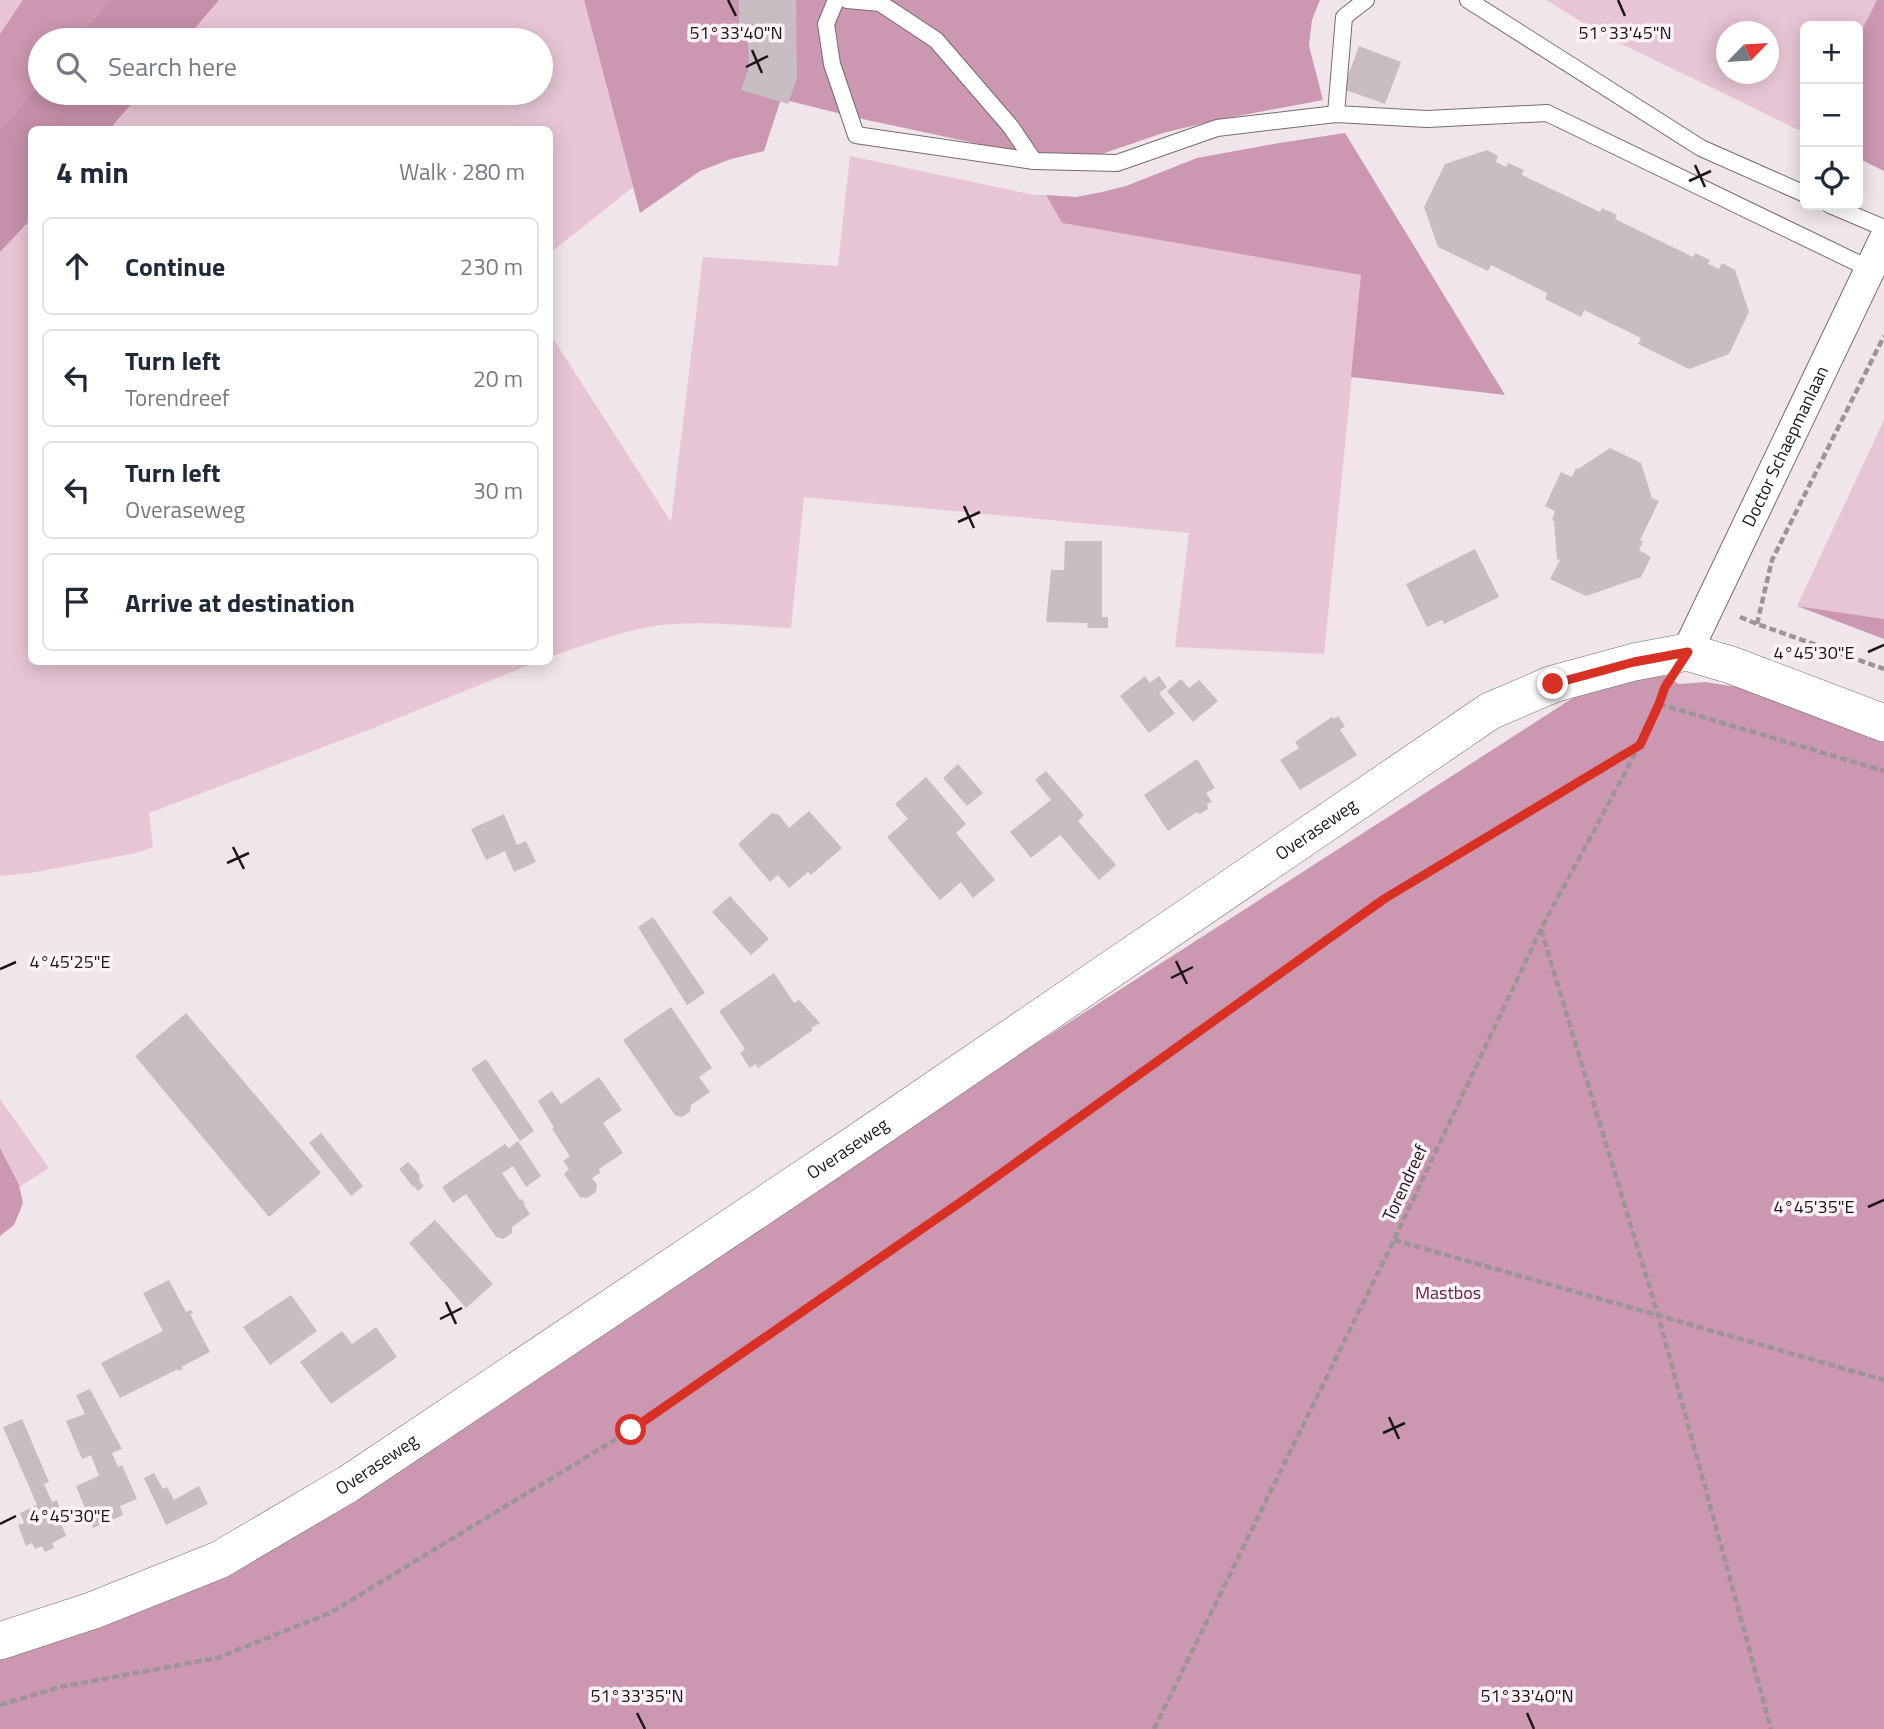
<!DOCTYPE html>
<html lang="en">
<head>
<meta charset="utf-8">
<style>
  body { margin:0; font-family:"Titillium Web",sans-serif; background:#f2f2f3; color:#1f2937 }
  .controls { position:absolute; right:21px; top:21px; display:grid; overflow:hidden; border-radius:10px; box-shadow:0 4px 18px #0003 }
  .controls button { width:63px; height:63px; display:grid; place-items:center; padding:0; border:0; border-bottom:2px solid #e0e1e3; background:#fff; color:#1f2937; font:35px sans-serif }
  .compass { position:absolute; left:1716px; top:21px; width:63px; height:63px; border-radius:50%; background:#fff; box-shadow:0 4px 18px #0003; rotate:65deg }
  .stop { position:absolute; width:21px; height:21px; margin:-16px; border:5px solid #d93025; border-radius:50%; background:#fff }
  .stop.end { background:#d93025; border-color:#fff; box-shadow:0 2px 7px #0008 }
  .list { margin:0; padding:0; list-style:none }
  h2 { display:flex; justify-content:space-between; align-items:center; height:91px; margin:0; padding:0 28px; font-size:30px }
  h2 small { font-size:23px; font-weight:400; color:#747a83 }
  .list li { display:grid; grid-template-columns:46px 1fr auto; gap:21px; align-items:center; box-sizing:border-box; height:98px; margin:0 14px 14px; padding:0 14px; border:2px solid #e0e1e3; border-radius:10px }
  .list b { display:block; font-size:26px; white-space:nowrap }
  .list p { margin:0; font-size:23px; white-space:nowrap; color:#747a83 }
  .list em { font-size:23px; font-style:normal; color:#747a83 }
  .icon { flex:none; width:38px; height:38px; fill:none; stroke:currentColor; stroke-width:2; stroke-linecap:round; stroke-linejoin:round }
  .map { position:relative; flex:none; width:1884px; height:1729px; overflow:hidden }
  .search { position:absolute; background:#fff; box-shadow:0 4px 18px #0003; left:28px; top:28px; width:525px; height:77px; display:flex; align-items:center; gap:18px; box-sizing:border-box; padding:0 24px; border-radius:38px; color:#747a83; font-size:26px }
  .panel { position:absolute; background:#fff; box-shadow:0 4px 18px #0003; left:28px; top:126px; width:525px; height:539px; border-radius:10px }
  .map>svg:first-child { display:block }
  .green { fill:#e7c5d4; fill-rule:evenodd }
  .forest { fill:#cc97b0 }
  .water { fill:#c590a9 }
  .building { fill:#c8bec2 }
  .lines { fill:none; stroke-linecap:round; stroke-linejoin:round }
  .service-casing { stroke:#756c70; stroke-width:18 }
  .minor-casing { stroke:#756c70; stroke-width:32 }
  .tertiary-casing { stroke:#756c70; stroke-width:38 }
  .path { stroke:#9c9498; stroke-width:4.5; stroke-dasharray:7 3.5; stroke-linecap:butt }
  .service { stroke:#fff; stroke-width:16 }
  .minor { stroke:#fff; stroke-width:30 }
  .tertiary { stroke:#fff; stroke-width:37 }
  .route { stroke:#d93025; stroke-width:9 }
  .ticks { fill:none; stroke:#1b1719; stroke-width:2.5 }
  .labels { text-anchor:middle; stroke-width:7; stroke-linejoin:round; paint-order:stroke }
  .street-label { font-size:18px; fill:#1b1719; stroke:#fdf2f7 }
  .park-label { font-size:18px; fill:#632346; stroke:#fdf2f7 }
  .ticks-label { font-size:18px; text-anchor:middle; fill:#1b1719; stroke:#fdf2f7; stroke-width:7; stroke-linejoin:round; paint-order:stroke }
</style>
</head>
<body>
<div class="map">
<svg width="1884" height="1729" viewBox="0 0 1884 1729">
  <rect width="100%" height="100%" fill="#f0e5ea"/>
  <g class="green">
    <path d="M0,0H214L181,40H40V93L32,130V662H536L376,727L149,813L153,847L136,853L30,873L0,876Z"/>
    <path d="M219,0H584L633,187L550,253V130H110L141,93H541V40H185Z"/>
    <path d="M1546,0H1877L1858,38V26H1805V133L1603,35ZM1727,32H1769V74H1727Z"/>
    <path d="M850,156L1034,195H1046L1062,223L1362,275L1324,654L1175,647L1189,533L804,497L791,628C744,626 695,619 649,627C615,633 582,646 550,657V334L671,522L703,257L838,266Z"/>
    <path d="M1884,420V619L1797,606Z"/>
    <path d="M0,1099L49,1168L0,1199Z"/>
  </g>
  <g class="forest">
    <path d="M23,0H110L76,40H40V83L0,131V34Z"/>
    <path d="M584,0H1320L1312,20L1309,46L1323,100L1217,120L1163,133L1090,158L1016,152L858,118L781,99L764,151L731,159L700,171L640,213Z"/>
    <path d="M1877,0H1884V171L1858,158V38Z"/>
    <path d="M1345,133L1505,395L1351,377L1361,275L1062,223L1046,195L1076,197L1102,192L1126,186L1197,158L1279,143Z"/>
    <path d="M1797,606L1884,619V639Z"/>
    <path d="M1635,658L1679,684L1705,682L1756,690L1884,738V1729H0V1644L124,1612L551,1356Z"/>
    <path d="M0,1148L19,1185L23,1203L14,1225L0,1236Z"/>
  </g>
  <g class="water">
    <path d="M110,0H219L185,40H76Z"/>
    <path d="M40,83V93H141L110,129L32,130L31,219L0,252V131Z"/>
  </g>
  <g class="building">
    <path d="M739,0H796L797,78L788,104L741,90L749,67L747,25L739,26Z"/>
    <path d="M1359,46L1401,62L1385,104L1343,89Z"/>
    <path d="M1487,150L1498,156L1496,162L1506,167L1508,163L1524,170L1522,175L1600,212L1602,208L1617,215L1615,219L1693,257L1695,253L1710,260L1708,264L1719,269L1722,263L1735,270L1749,312L1729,354L1689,369L1638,344L1641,338L1584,310L1581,317L1545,299L1547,293L1491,265L1488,271L1438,247L1424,207L1445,164Z"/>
    <path d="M1610,448L1641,463L1652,498L1659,501L1640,540L1643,542L1639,550L1651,557L1641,577L1586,596L1550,579L1560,560L1557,559L1554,521L1552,520L1555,511L1545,506L1561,472L1572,477L1576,468L1578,469Z"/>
    <path d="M1065,541H1102V617H1108V628H1087L1088,623L1046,622L1051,570H1064Z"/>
    <path d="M1475,549L1499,597L1444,624L1442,620L1427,627L1406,584Z"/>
    <path d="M1145,676L1150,683L1159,676L1167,687L1159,693L1175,713L1149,733L1120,696Z"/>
    <path d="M1181,679L1189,688L1199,680L1218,701L1193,722L1167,691Z"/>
    <path d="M1338,716L1345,726L1340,730L1357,755L1300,790L1280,760L1299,748L1295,742L1332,717L1334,719Z"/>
    <path d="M1197,759L1215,788L1206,793L1212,802L1207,804L1208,809L1200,814L1197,812L1168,831L1144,795Z"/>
    <path d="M958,764L983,793L967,806L943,778Z"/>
    <path d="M1046,771L1084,815L1078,821L1116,865L1099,880L1060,835L1031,858L1010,832L1051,800L1035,780Z"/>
    <path d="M926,777L966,824L956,833L995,880L973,898L961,882L940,900L887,837L908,819L895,804Z"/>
    <path d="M809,811L842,848L811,875L808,872L789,888L778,875L770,882L738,844L772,813L779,815L789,828Z"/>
    <path d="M504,814L517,845L526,841L536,862L514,872L505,851L486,860L471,829Z"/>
    <path d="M730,896L769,939L751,955L712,912Z"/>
    <path d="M653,917L705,993L687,1005L638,927Z"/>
    <path d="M774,973L794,1003L799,1000L820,1023L811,1028L813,1030L758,1068L756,1064L750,1068L740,1053L745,1049L719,1011Z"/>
    <path d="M671,1007L712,1068L699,1077L710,1092L691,1105L690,1112L682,1117L675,1115L623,1040Z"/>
    <path d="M186,1013L321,1173L269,1217L135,1056Z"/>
    <path d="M486,1059L534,1131L520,1141L471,1069Z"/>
    <path d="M599,1077L622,1110L603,1123L623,1153L599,1169L600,1173L592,1178L597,1185L596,1192L587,1198L580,1197L564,1174L569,1169L563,1161L570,1156L552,1129L554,1127L550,1121L538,1101L552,1091L561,1104Z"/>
    <path d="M321,1133L363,1186L351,1196L309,1143Z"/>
    <path d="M518,1141L541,1176L526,1187L513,1166L502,1173L520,1200L522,1199L525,1204L524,1205L530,1214L512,1227V1233L503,1239L496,1237L466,1194L453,1203L442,1187L505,1144L509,1148Z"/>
    <path d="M408,1162L419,1174L420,1181L424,1186L418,1191L414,1186L413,1187L399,1169Z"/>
    <path d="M435,1220L493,1284L466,1308L409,1243Z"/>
    <path d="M169,1280L186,1312L191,1310L193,1313L190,1314L210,1352L181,1367L183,1369L179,1371L178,1369L120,1398L101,1363L163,1331L143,1293Z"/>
    <path d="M291,1295L317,1331L270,1365L243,1327Z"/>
    <path d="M376,1327L397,1357L331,1404L300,1362L342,1331L352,1344Z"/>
    <path d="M90,1389L122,1449L112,1453L118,1467L122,1465L137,1499L120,1506L123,1515L93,1528L76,1486L99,1476L91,1455L82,1459L66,1421L85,1414L76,1395Z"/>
    <path d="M22,1419L49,1482L44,1484L52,1502L57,1500L62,1514L58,1516L66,1536L52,1543L54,1548L45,1552L42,1546L35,1549L32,1543L26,1546L18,1525L24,1523L20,1513L37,1505L3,1427Z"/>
    <path d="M154,1473L163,1489L167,1487L174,1500L199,1486L208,1504L166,1525L144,1478Z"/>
  </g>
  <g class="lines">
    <g class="service-casing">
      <g id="service">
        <path d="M836,0L826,24L832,64L856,135L1034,161L1117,163L1217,128L1336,114L1427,119L1547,113L1870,269"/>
        <path d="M847,0L880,3L936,40L1011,127L1034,161"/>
        <path d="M1468,0L1701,148L1805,194"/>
        <path d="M1336,114L1344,17L1366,0"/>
        <path d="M1830,205L1884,228"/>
      </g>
    </g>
    <g class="minor-casing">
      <g id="minor">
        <path id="s1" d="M1687,652L1884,240"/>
      </g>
    </g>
    <g class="tertiary-casing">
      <g id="tertiary">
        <path id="s2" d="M0,1641L94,1610L219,1560L348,1484L855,1144L1490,711L1553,684L1634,662L1687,652L1731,665L1884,723"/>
      </g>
    </g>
    <g class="path">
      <path d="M1740,617L1757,624L1884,669"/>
      <path d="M1757,624L1772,560L1884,336"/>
      <path d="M1659,704L1884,771"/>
      <path d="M1541,930L1658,1315L1771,1729"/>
      <path d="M1394,1240L1884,1380"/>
      <path d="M0,1705L60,1687L217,1658L330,1613L631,1430L968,1197L1385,899L1640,745"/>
      <path d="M1154,1729L1394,1240L1541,929L1640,745L1663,691"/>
    </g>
    <use href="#service" class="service"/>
    <use href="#minor" class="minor"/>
    <use href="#tertiary" class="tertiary"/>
  </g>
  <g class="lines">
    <path class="route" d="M631,1430L968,1197L1384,899L1640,745L1659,704L1665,687L1688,652L1634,662L1553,684"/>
  </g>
  <path class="ticks" d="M728,0L736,16M1618,0L1625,16M752,50L762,73M746,67L768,56M1695,165L1705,187M1689,181L1711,171M964,506L974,528M958,522L980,512M1868,652L1884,645M233,847L244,869M227,863L249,853M1176,961L1187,984M0,969L16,962M1171,978L1193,967M1868,1207L1884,1200M446,1302L456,1324M440,1319L462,1308M1389,1417L1399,1439M1383,1433L1405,1423M0,1524L16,1516M637,1713L645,1729M1527,1713L1534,1729"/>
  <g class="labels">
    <g class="street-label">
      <text dy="6" stroke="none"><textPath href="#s1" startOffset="228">Doctor Schaepmanlaan</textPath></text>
      <text dy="6" stroke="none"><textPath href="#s2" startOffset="1552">Overaseweg</textPath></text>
      <text dy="6" stroke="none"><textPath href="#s2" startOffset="985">Overaseweg</textPath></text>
      <text transform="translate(1405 1183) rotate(-65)" y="6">Torendreef</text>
      <text dy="6" stroke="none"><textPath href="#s2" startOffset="418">Overaseweg</textPath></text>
    </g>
    <g class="park-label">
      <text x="1448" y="1299">Mastbos</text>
    </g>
  </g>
  <g class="ticks-label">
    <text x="736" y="39">51°33'40"N</text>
    <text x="1625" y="39">51°33'45"N</text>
    <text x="1814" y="659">4°45'30"E</text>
    <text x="70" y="968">4°45'25"E</text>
    <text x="1814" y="1213">4°45'35"E</text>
    <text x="70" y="1522">4°45'30"E</text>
    <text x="637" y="1702">51°33'35"N</text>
    <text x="1527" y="1702">51°33'40"N</text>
  </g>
</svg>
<div class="controls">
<button>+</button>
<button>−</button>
<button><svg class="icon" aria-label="locate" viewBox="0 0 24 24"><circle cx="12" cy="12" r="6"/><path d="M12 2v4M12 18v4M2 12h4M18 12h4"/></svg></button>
</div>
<svg class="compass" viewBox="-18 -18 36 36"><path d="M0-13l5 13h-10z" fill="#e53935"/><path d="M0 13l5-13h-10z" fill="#747a83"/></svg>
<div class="stop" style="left:631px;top:1430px"></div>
<div class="stop end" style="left:1553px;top:684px"></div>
<div class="search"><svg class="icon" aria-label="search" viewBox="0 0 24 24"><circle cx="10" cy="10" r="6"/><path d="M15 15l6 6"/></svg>Search here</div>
<section class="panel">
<h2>4 min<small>Walk · 280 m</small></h2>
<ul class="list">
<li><svg class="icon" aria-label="ahead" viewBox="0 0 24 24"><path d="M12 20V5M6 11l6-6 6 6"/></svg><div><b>Continue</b></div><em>230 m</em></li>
<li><svg class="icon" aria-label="left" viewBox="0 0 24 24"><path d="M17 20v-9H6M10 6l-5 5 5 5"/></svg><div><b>Turn left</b><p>Torendreef</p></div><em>20 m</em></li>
<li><svg class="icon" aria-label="left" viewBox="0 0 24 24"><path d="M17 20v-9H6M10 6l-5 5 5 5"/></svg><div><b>Turn left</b><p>Overaseweg</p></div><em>30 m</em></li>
<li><svg class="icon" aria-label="arrive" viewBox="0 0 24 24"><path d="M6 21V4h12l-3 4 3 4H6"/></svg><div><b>Arrive at destination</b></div></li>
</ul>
</section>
</div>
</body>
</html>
